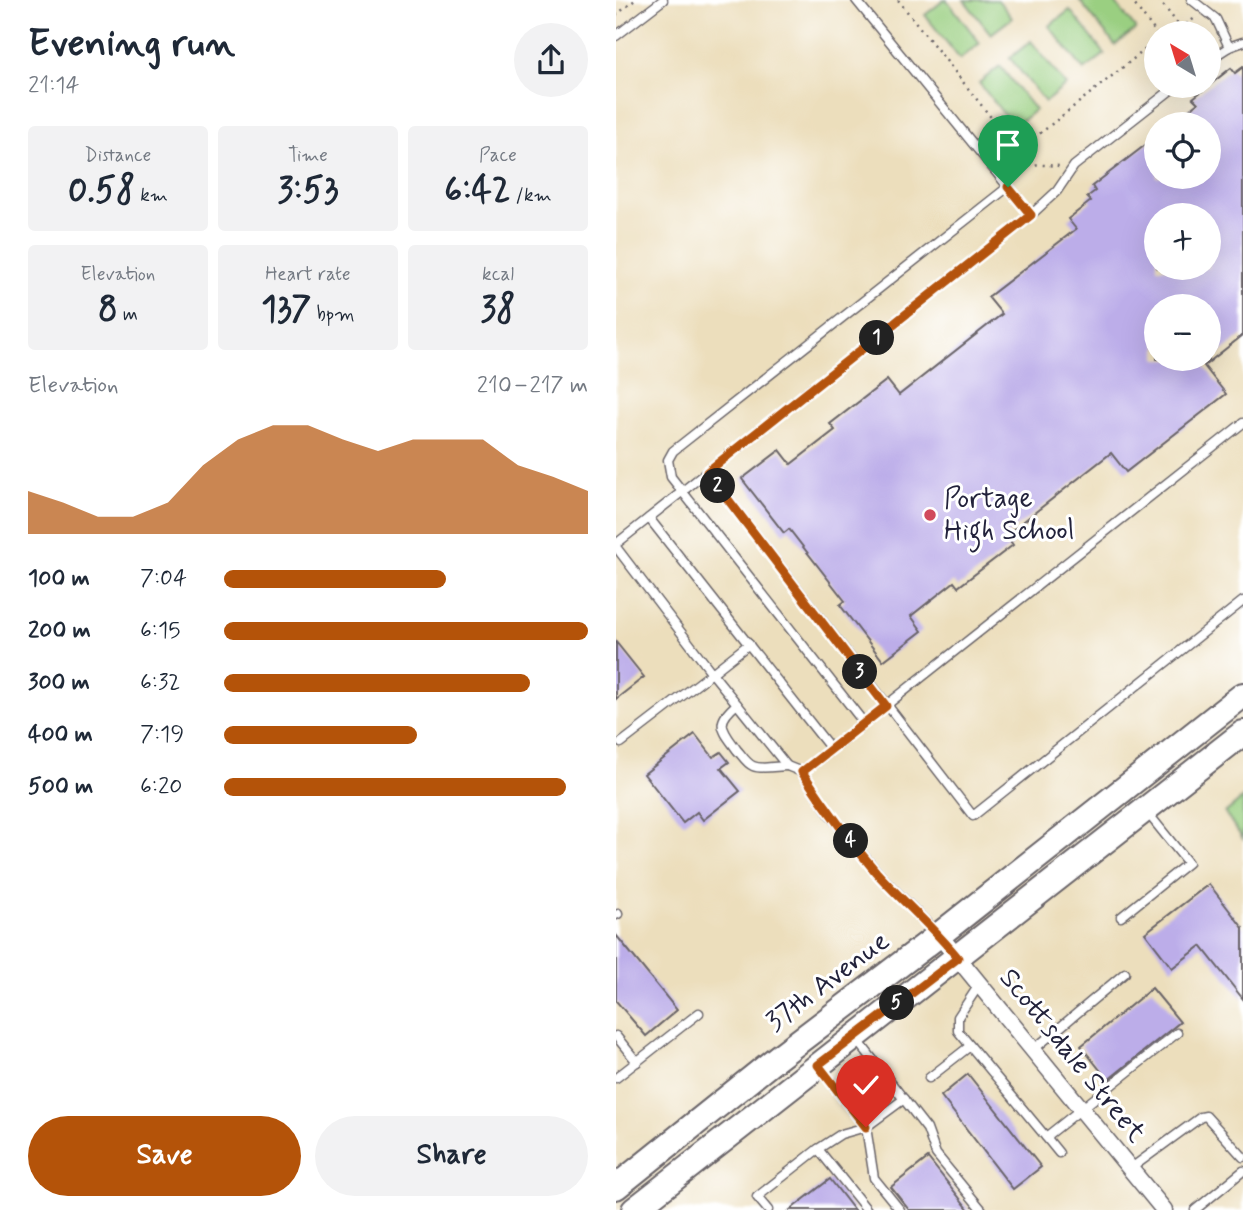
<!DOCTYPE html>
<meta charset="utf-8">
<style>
:root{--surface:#fff;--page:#f2f2f3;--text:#1f2937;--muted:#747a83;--accent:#b45309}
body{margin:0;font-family:Mynerve,sans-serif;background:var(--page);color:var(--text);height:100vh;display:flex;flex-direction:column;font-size:26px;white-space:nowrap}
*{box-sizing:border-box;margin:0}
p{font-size:23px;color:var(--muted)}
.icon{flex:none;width:38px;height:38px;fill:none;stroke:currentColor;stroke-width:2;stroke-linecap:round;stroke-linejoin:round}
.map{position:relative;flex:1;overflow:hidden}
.drawer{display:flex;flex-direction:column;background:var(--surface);width:616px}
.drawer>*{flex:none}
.needle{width:46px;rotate:322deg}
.fabs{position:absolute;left:528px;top:21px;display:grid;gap:14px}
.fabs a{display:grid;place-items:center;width:77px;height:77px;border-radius:50%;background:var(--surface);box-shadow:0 7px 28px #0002;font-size:35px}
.pin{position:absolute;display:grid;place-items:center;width:60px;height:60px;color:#fff;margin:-72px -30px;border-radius:50% 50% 50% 0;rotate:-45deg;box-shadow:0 0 7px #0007}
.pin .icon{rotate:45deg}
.km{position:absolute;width:35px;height:35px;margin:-18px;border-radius:50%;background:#222;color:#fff;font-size:19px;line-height:35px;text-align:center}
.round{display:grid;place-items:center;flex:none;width:74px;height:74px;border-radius:37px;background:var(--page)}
.head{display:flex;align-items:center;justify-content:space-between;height:119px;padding:0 28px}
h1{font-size:38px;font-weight:800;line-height:52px}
.figures{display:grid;grid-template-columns:repeat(3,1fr);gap:10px;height:119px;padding:7px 28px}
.figures div{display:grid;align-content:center;border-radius:7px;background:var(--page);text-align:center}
.figures b{font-size:35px;font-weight:800}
.figures small{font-size:19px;font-weight:400}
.figures p{font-size:19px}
.chart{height:196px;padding:14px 28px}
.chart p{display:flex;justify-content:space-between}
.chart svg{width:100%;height:126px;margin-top:7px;fill:var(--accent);opacity:.7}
.primary-button{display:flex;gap:14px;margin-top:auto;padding:14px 28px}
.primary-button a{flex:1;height:80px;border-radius:42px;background:var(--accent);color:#fff;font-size:28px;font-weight:800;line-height:80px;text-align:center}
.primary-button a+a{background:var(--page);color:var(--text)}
ul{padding:0 28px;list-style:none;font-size:23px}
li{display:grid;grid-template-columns:112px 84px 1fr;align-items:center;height:52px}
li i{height:18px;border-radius:9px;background:var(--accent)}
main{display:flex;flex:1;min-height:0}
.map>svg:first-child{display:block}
</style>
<main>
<section class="drawer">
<div class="head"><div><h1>Evening run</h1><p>21:14</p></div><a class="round"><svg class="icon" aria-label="share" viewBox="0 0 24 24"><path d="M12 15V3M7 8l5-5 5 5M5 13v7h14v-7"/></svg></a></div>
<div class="figures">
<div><p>Distance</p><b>0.58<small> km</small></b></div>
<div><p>Time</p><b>3:53</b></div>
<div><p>Pace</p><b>6:42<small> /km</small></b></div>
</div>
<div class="figures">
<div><p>Elevation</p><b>8<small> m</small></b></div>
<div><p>Heart rate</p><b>137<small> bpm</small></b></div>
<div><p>kcal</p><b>38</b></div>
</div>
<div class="chart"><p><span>Elevation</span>210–217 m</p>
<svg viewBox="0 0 160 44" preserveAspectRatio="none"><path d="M0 44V29L10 33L20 38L30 38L40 33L50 20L60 11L70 6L80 6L90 11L100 15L110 11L120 11L130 11L140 20L150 24L160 29V44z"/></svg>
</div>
<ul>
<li><b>100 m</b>7:04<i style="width:61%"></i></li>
<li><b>200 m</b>6:15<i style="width:100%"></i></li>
<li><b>300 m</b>6:32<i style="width:84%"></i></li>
<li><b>400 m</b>7:19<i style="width:53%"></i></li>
<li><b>500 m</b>6:20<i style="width:94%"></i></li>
</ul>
<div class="primary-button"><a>Save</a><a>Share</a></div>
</section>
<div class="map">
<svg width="627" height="1210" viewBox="0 0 627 1210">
<rect width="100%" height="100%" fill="#fff"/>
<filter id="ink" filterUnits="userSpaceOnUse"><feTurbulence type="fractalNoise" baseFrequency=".0143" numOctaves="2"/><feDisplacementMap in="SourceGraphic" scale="14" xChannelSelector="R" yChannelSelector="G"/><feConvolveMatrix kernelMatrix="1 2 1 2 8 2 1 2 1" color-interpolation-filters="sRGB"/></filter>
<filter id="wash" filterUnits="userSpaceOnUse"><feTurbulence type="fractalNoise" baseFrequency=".00686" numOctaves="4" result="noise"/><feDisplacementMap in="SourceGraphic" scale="28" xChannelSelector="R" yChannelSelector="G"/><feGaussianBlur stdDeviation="1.57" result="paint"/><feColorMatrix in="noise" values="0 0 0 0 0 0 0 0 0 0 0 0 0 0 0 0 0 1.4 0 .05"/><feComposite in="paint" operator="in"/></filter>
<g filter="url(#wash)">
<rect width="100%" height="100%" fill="#ecdebc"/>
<!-- green -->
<g fill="#9acf81" stroke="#5e785e" stroke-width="2">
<path d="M 328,0 L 331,0 L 364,43 L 344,59 L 309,15 Z"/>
<path d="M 348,0 L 382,0 L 396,18 L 375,34 Z"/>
<path d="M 466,0 L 497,0 L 520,29 L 499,45 L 464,1 Z"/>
<path d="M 454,10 L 489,54 L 468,70 L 433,26 Z"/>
<path d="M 415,41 L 450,85 L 429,102 L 394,58 Z"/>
<path d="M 384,66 L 419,110 L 398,127 L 363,83 Z"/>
<path d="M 627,798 L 627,839 L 609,813 Z"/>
</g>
<g id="blocks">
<!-- building -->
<g fill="#bcade9" fill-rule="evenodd">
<path d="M 627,67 L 627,335 L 588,366 L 610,394 L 510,472 L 495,453 L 390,535 L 397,545 L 342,587 L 338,582 L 295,616 L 306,631 L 267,661 L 224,605 L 229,601 L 173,529 L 168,533 L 126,479 L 164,450 L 175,464 L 219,430 L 214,424 L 271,380 L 283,395 L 386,314 L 372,297 L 460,229 L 452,219 L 475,201 L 471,197 L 479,191 L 476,186 L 541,136 L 541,177 L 593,177 L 593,124 L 555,124 L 582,103 L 577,98 L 615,68 L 619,73 ZM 541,215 L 593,215 L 593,268 L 541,268 ZM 541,306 L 593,306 L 593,359 L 541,359 Z"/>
<path d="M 0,642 L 28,677 L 0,699 Z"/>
<path d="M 79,734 L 97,757 L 105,752 L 113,762 L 105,768 L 124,791 L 87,820 L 81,812 L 67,823 L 28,774 Z"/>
<path d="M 593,884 L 627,928 L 627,999 L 585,946 L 556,968 L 529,933 Z"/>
<path d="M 0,935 L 61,1010 L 30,1036 L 0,1001 Z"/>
<path d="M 536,988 L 564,1022 L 492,1080 L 465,1046 Z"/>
<path d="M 352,1074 L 425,1167 L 397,1189 L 325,1096 Z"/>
<path d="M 312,1158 L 353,1210 L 293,1210 L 275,1187 Z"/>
<path d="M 214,1179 L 238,1210 L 174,1210 Z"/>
</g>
</g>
</g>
<g filter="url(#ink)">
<use href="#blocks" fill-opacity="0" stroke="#696468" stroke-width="2"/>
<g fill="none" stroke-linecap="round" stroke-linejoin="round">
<defs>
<g id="service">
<path d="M 240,0 L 415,215"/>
<path d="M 576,0 L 600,19 L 613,47"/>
<path d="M 0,36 L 47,0"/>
<path d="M 593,60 L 613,47 L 627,42"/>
<path d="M 91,472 L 357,816 L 627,601"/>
<path d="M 33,518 L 215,749"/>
<path d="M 0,544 L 415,215 L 441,191 L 458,166 L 560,86"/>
<path d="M 0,547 L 96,673 L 133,644"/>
<path d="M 121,704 C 98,723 106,729 121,750 C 126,755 130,763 137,766 C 146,770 161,766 171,766"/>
<path d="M 248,723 L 55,477 L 52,460 L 57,451 L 392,187"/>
<path d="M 5,743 L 96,673 L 171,766 L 186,772"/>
<path d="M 0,915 L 2,914"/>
<path d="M 505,917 L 572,863 L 531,812"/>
<path d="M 321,933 L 262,873 L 215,816 L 186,772 L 627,423"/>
<path d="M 363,985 L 342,1017 L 342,1031 L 430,1137 L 561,1033"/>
<path d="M 0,1036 L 21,1062"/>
<path d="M 240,1038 L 311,1129 L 320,1154 L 366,1210"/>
<path d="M 417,1050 L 509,973"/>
<path d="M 204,1067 L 250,1127 L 258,1178 L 284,1210"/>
<path d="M 0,1078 L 83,1013"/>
<path d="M 313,1078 L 354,1046"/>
<path d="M 430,1137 L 443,1153"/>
<path d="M 202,1149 L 225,1134 L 250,1127 L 288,1099"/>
<path d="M 514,1169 L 585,1117 L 590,1116 L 627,1157"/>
<path d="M 152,1210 L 141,1197 L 202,1149 L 251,1210"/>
<path d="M 579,1210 L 627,1171"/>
</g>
<path id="minor" d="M 323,935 L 548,1210"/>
<g id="primary">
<path d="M 0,1187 L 161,1058 L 323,935 L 627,695"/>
<path d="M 18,1210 L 627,733"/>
</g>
</defs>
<!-- service casing -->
<use href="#service" stroke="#696468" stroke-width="11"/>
<!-- minor casing -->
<use href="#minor" stroke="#696468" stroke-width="19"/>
<!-- primary casing -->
<use href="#primary" stroke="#696468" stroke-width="28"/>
<!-- path -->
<g stroke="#696468" stroke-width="2.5" stroke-dasharray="2 5" stroke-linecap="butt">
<path d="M 282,0 L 412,164 L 444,166"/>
<path d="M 515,0 L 541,34"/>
<path d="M 543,0 L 565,28 L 579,18"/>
<path d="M 0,15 L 19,0"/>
<path d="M 402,151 L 541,40"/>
</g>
<!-- service -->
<use href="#service" stroke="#fff" stroke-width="8"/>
<!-- minor -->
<use href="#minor" stroke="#fff" stroke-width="16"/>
<!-- primary -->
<use href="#primary" stroke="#fff" stroke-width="24"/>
</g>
</g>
<g fill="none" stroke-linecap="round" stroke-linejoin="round" filter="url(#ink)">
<defs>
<path id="route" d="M 250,1127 L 202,1065 L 342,958 C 317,927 286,901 260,872 C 233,840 209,807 186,772 L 270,706 L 91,472 L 415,215 L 392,187"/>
</defs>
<!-- route casing -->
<use href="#route" stroke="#fff" stroke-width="14"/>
<!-- route -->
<use href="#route" stroke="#b45309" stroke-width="9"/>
</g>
<!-- markers -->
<circle fill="#d1495b" stroke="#fff" stroke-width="2.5" cx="314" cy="515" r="7"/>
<g text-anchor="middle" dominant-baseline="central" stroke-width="6" stroke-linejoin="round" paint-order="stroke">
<!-- poi labels -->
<g font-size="28" fill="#22223b" stroke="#fff" text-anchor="start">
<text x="328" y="499">Portage<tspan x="328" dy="32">High School</tspan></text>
</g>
<!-- street labels -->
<g font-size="28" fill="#22223b" stroke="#fff">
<text transform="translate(212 982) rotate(-37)">37th Avenue</text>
<text transform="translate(456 1056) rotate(51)">Scottsdale Street</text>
</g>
</g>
</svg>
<div class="fabs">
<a><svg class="needle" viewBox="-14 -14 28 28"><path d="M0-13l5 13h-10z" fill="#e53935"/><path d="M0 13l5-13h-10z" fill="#747a83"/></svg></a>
<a><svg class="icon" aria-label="locate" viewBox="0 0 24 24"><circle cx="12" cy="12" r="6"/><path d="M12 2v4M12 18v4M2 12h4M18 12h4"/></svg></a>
<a>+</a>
<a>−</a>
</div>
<div class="pin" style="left:392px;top:187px;background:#1e9e55"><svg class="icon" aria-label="arrive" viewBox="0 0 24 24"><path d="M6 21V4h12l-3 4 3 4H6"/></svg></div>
<div class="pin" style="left:250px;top:1127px;background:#d93025"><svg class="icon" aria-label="check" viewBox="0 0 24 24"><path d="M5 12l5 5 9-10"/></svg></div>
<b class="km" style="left:261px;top:338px">1</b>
<b class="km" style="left:102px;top:486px">2</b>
<b class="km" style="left:244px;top:672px">3</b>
<b class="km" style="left:235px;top:841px">4</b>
<b class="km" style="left:281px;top:1003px">5</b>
</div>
</main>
